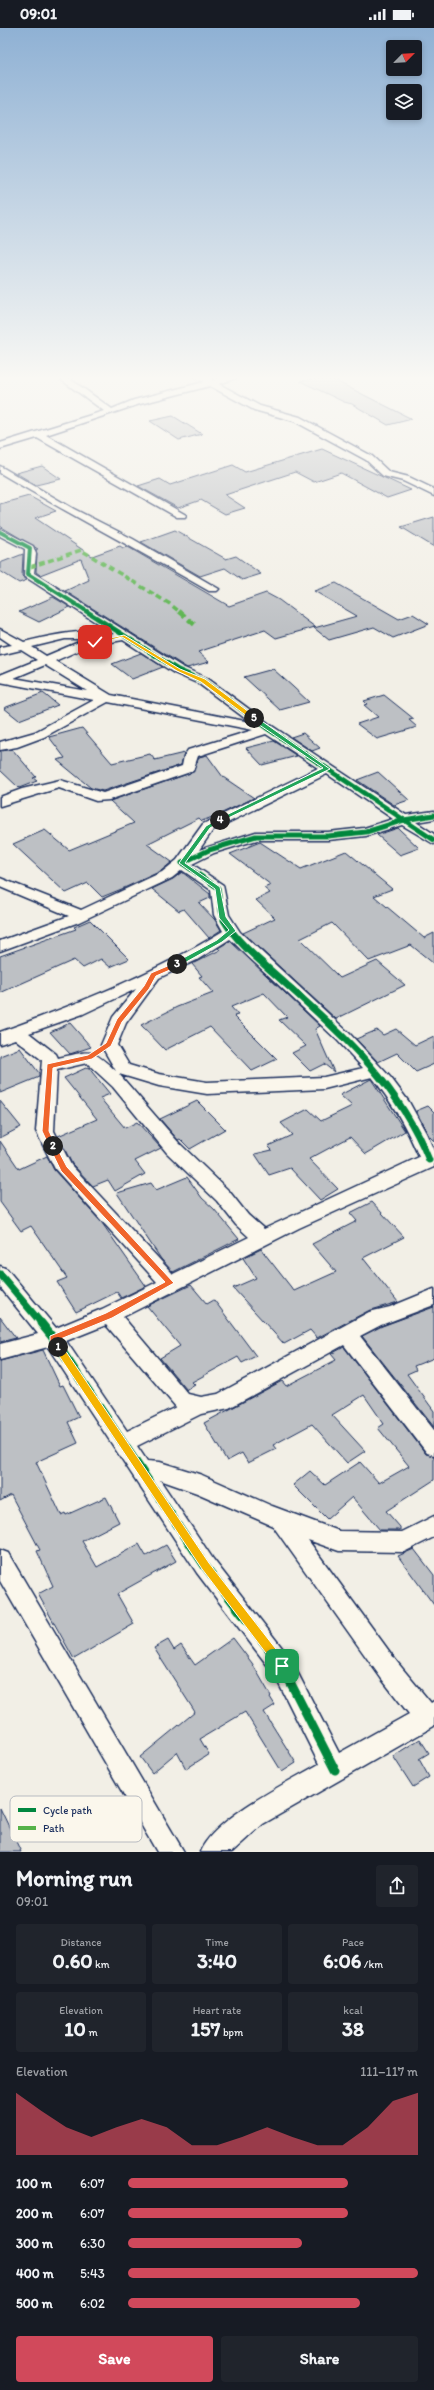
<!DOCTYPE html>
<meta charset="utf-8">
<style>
:root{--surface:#171b24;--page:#20242c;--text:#f1f3f6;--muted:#9ea1a6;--accent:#d1495b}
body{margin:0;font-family:Itim,sans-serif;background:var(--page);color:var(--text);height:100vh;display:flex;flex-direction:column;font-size:15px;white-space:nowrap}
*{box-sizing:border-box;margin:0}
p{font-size:13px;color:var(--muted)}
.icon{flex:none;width:22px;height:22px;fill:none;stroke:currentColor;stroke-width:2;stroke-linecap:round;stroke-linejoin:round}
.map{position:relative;height:1824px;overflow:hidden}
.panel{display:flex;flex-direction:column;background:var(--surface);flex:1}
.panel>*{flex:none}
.needle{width:26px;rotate:66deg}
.buttons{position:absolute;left:386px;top:12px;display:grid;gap:8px}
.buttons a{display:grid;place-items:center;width:36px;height:36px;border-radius:4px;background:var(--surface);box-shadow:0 2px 6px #0003;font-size:20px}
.pin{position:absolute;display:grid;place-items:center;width:34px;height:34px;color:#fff;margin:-17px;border-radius:8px;box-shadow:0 2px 6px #0006}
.km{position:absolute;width:20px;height:20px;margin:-10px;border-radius:50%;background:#222;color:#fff;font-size:11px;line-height:20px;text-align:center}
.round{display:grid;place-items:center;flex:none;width:42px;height:42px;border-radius:4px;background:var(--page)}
.summary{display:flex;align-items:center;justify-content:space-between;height:68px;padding:0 16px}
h1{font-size:22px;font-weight:700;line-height:30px}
.stats{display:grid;grid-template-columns:repeat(3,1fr);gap:6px;height:68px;padding:4px 16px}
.stats div{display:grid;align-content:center;border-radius:4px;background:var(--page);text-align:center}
.stats b{font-size:20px;font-weight:700}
.stats small{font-size:11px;font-weight:400}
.stats p{font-size:11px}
.chart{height:112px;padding:8px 16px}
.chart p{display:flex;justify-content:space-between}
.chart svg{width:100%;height:72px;margin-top:4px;fill:var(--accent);opacity:.7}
.primary-button{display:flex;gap:8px;margin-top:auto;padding:8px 16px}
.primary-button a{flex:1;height:46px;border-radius:4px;background:var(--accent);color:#fff;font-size:16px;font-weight:700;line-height:46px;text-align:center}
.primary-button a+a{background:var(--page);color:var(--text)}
ul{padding:0 16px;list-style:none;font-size:13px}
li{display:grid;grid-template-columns:64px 48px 1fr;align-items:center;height:30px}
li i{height:10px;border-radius:5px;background:var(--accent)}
.status{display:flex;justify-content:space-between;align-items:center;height:28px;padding:0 20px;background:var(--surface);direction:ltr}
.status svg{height:11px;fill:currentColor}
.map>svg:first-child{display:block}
</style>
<div class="status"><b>09:01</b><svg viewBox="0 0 49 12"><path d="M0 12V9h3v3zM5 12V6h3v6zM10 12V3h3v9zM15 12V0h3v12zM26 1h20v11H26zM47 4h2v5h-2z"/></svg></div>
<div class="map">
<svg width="434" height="1824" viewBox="0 0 434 1824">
<rect width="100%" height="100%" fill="#f2efe6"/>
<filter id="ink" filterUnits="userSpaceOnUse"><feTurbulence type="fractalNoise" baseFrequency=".025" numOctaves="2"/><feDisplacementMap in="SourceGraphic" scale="8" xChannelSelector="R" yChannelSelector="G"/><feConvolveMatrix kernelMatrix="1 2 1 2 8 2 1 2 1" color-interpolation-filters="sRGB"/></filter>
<g filter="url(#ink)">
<!-- building -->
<g fill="#bdc0c4" stroke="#1b2f5e">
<path d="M 328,349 L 412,391 L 388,397 L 352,376 L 344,374 L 300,353 Z"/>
<path d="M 173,388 L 202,406 L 179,412 L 150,393 Z"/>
<path d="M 322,421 L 411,462 L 387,470 L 341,445 L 314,454 L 295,444 L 225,467 L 245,480 L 225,486 L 201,472 L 178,480 L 138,458 L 160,451 L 170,457 L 233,437 L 245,444 Z"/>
<path d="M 42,438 L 61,451 L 36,457 L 16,445 Z"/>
<path d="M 29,468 L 56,483 L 35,490 L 92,528 L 120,518 L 123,520 L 128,519 L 229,578 L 266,565 L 279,572 L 315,599 L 276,610 L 265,602 L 198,624 L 209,634 L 187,640 L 65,563 L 89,552 L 81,531 L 40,547 L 36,544 L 37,526 L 36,521 L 38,521 L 0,498 L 0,476 Z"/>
<path d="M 434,489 L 434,519 L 401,499 Z"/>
<path d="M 175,502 L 226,531 L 236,528 L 261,546 L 242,552 L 225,540 L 200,548 L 141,514 Z"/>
<path d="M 23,526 L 22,548 L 27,552 L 19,555 L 0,543 L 0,535 Z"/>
<path d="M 336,555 L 399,591 L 413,586 L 429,596 L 393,610 L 374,599 L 329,612 L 314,600 L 357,588 L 314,563 Z"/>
<path d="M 53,569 L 70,579 L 39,594 L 19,584 Z"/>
<path d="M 141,625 L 163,639 L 132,651 L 112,636 Z"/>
<path d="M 273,641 L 293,659 L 309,674 L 280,682 L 244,649 Z"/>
<path d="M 43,665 L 58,677 L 19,692 L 4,680 Z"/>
<path d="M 384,667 L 414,691 L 409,692 L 417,699 L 377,711 L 357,696 L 378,689 L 364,677 L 367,676 L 364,673 Z"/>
<path d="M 82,700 L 112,735 L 150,726 L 155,732 L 184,725 L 181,737 L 103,763 L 91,760 L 57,732 L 65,730 L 49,709 Z"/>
<path d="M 303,705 L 320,720 L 312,723 L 291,709 Z"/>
<path d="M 274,713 L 297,728 L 262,737 L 246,720 Z"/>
<path d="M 12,721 L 36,749 L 33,750 L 37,753 L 19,760 L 0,742 L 0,723 Z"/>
<path d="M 207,727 L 223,749 L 254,770 L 220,786 L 202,793 L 199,790 L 147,816 L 172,834 L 161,843 L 124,860 L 102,869 L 88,855 L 66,865 L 13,816 L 45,802 L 69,822 L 134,795 L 110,773 L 193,744 L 199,729 Z"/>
<path d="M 378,744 L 409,772 L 394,777 L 357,752 Z"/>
<path d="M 398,800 L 419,820 L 400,827 L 377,807 Z"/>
<path d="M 260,814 L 301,841 L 346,823 L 392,861 L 374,868 L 424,910 L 434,905 L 434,936 L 411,917 L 369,933 L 332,895 L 300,911 L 340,950 L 377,933 L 405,957 L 336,991 L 243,905 L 275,890 L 256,872 L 270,865 L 264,860 L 271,857 L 230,826 Z"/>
<path d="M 182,844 L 210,866 L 210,870 L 199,875 L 215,892 L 221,902 L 209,910 L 184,881 L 179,883 L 152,861 L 173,851 Z"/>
<path d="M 90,892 L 129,931 L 110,939 L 101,931 L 83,940 L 74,932 L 0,965 L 0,928 L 76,901 L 74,899 Z"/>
<path d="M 230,913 L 320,998 L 315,1001 L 334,1044 L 324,1036 L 310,1043 L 292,1025 L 306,1018 L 279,992 L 287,989 L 264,965 L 231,979 L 238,987 L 234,988 L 277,1031 L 252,1043 L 210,999 L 165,1022 L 141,997 L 177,979 L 213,965 L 199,949 L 202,948 L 192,936 L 220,922 L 218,920 Z"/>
<path d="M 70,995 L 91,1019 L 70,1026 L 50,1004 Z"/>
<path d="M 396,1001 L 415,1017 L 434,1008 L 434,1036 L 416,1044 L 397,1025 L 378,1034 L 356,1011 L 377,1002 L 383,1007 Z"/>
<path d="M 20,1020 L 39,1045 L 39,1049 L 0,1065 L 0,1028 Z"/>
<path d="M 88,1039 L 110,1066 L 100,1070 L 125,1100 L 137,1094 L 161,1120 L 135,1133 L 145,1146 L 115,1163 L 108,1152 L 93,1158 L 72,1136 L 58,1108 L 97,1091 L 64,1050 Z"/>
<path d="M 371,1051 L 405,1103 L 366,1126 L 350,1109 L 309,1131 L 338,1161 L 320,1172 L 290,1140 L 269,1147 L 255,1126 L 272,1122 L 268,1118 L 292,1107 L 281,1095 L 308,1081 L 321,1093 L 352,1078 L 340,1067 Z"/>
<path d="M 0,1073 L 21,1099 L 0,1110 Z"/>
<path d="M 197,1073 L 225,1101 L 190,1121 L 180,1111 L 178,1112 L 160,1091 Z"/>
<path d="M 428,1078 L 434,1084 L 434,1113 L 429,1108 L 416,1083 Z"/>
<path d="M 0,1113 L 19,1141 L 47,1128 L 54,1142 L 102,1195 L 146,1258 L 121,1270 L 117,1264 L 76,1284 L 57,1254 L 67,1250 L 31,1198 L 21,1203 L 0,1174 Z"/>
<path d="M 187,1149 L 202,1170 L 214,1181 L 239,1211 L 173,1244 L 161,1231 L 117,1165 L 151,1155 L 156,1162 Z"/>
<path d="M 372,1174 L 404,1209 L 363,1230 L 398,1274 L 368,1283 L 317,1310 L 310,1302 L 284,1316 L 233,1260 L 256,1250 L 243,1230 L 261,1221 L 294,1263 L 336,1244 L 312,1216 L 357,1193 L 350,1185 Z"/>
<path d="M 191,1257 L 207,1276 L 214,1272 L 256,1328 L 242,1335 L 238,1329 L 192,1354 L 195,1357 L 187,1362 L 160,1330 L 180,1318 L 147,1278 Z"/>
<path d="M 434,1279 L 434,1330 L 414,1338 L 416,1342 L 407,1346 L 434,1383 L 434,1399 L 362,1308 L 382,1298 Z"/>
<path d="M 0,1289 L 16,1310 L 0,1314 Z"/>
<path d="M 344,1319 L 426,1426 L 434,1428 L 434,1452 L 386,1483 L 400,1499 L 400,1502 L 380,1502 L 352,1469 L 327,1491 L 293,1457 L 310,1443 L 325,1457 L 360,1434 L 379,1455 L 409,1438 L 378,1400 L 384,1396 L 364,1367 L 332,1387 L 365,1423 L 347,1435 L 312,1396 L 273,1417 L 276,1421 L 248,1435 L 242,1425 L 227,1433 L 204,1395 L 282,1353 L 286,1358 L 336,1332 L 331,1326 Z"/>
<path d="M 43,1322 L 60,1358 L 63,1357 L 79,1389 L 68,1394 L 78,1415 L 36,1434 L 61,1487 L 65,1485 L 66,1487 L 106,1469 L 119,1494 L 82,1513 L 97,1539 L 139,1516 L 146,1528 L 166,1517 L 176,1533 L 117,1566 L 134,1596 L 74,1631 L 38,1566 L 53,1558 L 37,1523 L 40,1522 L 11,1467 L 0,1473 L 0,1333 Z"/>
<path d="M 414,1521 L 434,1547 L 434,1577 L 398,1528 Z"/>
<path d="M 233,1610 L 252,1635 L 271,1668 L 270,1669 L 275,1677 L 264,1684 L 296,1735 L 282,1744 L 245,1684 L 200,1711 L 209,1726 L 186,1741 L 177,1724 L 152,1745 L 140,1729 L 195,1684 L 154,1620 L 168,1612 L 174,1622 L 181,1617 L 195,1637 Z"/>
<path d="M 420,1711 L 429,1725 L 419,1731 L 429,1749 L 413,1759 L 393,1728 Z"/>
<path d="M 0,1780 L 21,1824 L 0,1824 Z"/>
</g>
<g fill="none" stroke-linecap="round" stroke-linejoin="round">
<defs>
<g id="minor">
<path d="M 56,348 L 66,348 L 112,381 L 134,372 L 204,354 L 195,348 L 206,348 L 213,352 L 226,348 L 242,348 L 219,356 L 260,378 L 300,389 L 372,428 L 389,444 L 409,449 L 434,461 L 434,468 L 403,453 L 383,448 L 366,432 L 294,393 L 254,382 L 210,358 L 140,376 L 46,407 L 186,487 L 185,489 L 177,489 L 37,410 L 0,421 L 0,415 L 104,383 Z"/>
<path d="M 0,438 L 74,481 L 133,511 L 219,561 L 217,563 L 209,563 C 140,523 69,486 0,445 Z"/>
<path d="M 0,501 L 33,518 L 36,526 L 34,545 L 182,639 L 207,650 L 272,698 L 406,787 L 434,783 L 434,791 L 416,794 L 434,806 L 434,816 L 402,797 L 366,808 L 328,812 L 257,812 L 214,825 L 192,836 L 223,857 L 229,887 L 240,904 L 349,1005 L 391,1050 L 409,1074 L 426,1105 L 434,1123 L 434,1139 L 299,1200 L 123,1289 L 188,1366 L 201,1369 L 218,1366 L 369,1284 L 390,1279 L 434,1261 L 434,1277 L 381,1297 L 360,1308 L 434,1402 L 434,1427 L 427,1425 L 344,1317 L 229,1380 L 201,1386 L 137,1418 L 147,1433 L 160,1434 L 202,1447 L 272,1478 L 339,1503 L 402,1504 L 434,1488 L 434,1509 L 404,1524 L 339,1523 L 308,1512 L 397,1634 L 431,1675 L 434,1673 L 434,1698 L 263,1796 L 232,1824 L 200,1824 C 214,1790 287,1755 319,1736 L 274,1646 L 197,1545 L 48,1319 L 0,1332 L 0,1316 L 38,1306 L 0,1259 L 0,1238 L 7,1241 L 56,1300 L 102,1281 L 157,1254 L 55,1141 L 36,1103 L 42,1032 L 15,1011 L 0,1016 L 0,1004 C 77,976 154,946 223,903 L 214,887 L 211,862 L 182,842 L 172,850 L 79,894 L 0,923 L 0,913 L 69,888 L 0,859 L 0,850 L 81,882 L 162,844 L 177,832 L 203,796 L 318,740 L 266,706 L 198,728 L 193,743 L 109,772 L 96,773 L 59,760 L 0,778 L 0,769 L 22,761 L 60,752 L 103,765 L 182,738 L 184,728 L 188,722 L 253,702 L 108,674 L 44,709 L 17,719 L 0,722 L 0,714 L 35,704 L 94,672 L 0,654 L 0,647 L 37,632 L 21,622 L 0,627 L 0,619 L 12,617 L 0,609 L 0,601 L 24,614 C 36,611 97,596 101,609 L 114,606 L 24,548 L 25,521 L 0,508 ZM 65,611 L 86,611 L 46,628 L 32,619 ZM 123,612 L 174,645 L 199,656 L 250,694 L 111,667 L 55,633 L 89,618 ZM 45,637 L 87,663 L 14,650 ZM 327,746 L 393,791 L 364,800 L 328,804 L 256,804 L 199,822 L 213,802 ZM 230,911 L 338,1013 L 363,1040 L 324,1049 L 207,1054 L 159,1046 L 129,1037 L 117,1017 L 126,995 L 159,950 L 197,932 ZM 136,961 L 113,989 L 101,1017 L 116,1043 C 89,1019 93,1023 58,1030 L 56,1026 L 29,1005 L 83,986 ZM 87,1035 L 113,1059 L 167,1125 L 217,1173 L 236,1197 L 249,1209 L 173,1246 L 71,1137 L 54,1103 L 57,1042 ZM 119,1046 L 159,1058 L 207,1066 L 324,1061 L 372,1049 C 392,1074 407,1100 419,1129 L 264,1201 L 248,1187 L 229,1163 L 179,1115 ZM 106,1297 L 176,1379 L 127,1403 L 66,1313 ZM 160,1452 L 197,1465 L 273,1498 L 381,1650 L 409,1686 L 339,1725 L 290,1630 L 213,1531 Z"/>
<path d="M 0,1522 L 8,1525 L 184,1824 L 157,1824 L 0,1553 Z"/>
</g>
</defs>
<!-- minor casing -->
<use href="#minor" stroke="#1b2f5e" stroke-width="3"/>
<!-- minor -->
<use href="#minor" fill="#fbf7ec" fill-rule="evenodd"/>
<!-- quiet-far1 -->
<path stroke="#55b248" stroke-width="3.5" stroke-dasharray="6 3.5" stroke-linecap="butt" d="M 30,539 L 81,522 L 170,576 L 180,584"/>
<!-- quiet -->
<path stroke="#55b248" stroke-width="4.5" stroke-dasharray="8 4.5" stroke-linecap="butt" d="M 179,583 L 195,597"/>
<defs>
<path id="cycleway-far3" d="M 0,504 L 30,520 L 28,546 L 88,584"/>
<g id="cycleway-far2">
<path d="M 86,583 L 178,642 L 203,653 L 268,701 L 434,812"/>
<path d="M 225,893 L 221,883 L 218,860 L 182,835 L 209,822 L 256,808 L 328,808 L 366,804 L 404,792 L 434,787"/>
</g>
<g id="cycleway-far1">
<path d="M 224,892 C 239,918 266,937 287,957 C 346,1010 399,1057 429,1132"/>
<path d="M 0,1246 L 42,1296"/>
</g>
<path id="cycleway" d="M 41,1295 L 53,1310 L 205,1538 L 282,1638 L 335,1742"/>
</defs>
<!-- cycleway-far3 casing -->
<use href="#cycleway-far3" stroke="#fbf7ec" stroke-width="5.5"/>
<!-- cycleway-far2 casing -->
<use href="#cycleway-far2" stroke="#fbf7ec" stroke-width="7"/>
<!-- cycleway-far1 casing -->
<use href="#cycleway-far1" stroke="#fbf7ec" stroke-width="10"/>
<!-- cycleway casing -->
<use href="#cycleway" stroke="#fbf7ec" stroke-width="12"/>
<!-- cycleway-far3 -->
<use href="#cycleway-far3" stroke="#00873e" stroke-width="4"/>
<!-- cycleway-far2 -->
<use href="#cycleway-far2" stroke="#00873e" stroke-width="5"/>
<!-- cycleway-far1 -->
<use href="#cycleway-far1" stroke="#00873e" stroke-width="7"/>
<!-- cycleway -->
<use href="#cycleway" stroke="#00873e" stroke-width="9"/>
</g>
</g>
<!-- sky -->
<linearGradient id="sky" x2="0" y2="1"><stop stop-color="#8fb1d4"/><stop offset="0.58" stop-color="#f9f8f4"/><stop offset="1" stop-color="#f9f8f4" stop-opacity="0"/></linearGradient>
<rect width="434" height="604" fill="url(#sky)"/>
<!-- split-1 -->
<path fill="#f5b400" stroke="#fff" d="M 58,1315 L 61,1316 L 209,1535 L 286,1634 L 286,1641 L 278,1641 L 202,1541 L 55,1322 L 54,1319 Z"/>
<!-- split-2 -->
<path fill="#f0652b" stroke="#fff" d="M 50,1116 L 55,1116 L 67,1139 L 174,1255 L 112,1290 L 58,1312 L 63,1319 L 58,1323 L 50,1313 L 50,1308 L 106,1285 L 165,1254 L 61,1143 L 49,1118 Z"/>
<!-- split-3 -->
<path fill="#f0652b" stroke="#fff" d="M 177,934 L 179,938 L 156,948 L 149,961 L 122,994 L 111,1018 L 92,1031 L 53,1040 L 49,1103 L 56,1118 L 50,1120 L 42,1103 L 47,1036 L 88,1027 L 106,1015 L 117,991 L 144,958 L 151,945 Z"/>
<!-- split-4 -->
<path fill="#22a559" stroke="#fff" d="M 220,790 L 222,793 L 210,800 L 185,835 L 220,859 L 226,889 L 236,903 L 222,914 L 179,938 L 174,938 L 174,935 L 217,912 L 229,902 L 219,890 L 215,861 L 179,835 L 206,798 Z"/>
<!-- split-5 -->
<path fill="#22a559" stroke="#fff" d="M 252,689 L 256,689 L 330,741 L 222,793 L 218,793 L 218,791 L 323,740 L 252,692 Z"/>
<!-- split-6 -->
<path fill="#f5b400" stroke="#fff" d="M 124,607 L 180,641 L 205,651 L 257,690 L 252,692 L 201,654 L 177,643 L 122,609 L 95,616 L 93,614 Z"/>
<!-- legend -->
<rect x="10" y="1768" width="132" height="46" rx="6" fill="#fbf7ec" stroke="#b8bbc1" stroke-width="1"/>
<rect x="18" y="1780" width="18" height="4" fill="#00873e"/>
<rect x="18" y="1798" width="18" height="4" fill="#55b248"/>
<g font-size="11" fill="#1b2f5e">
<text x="43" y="1786">Cycle path</text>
<text x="43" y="1804">Path</text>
</g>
</svg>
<div class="buttons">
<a><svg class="needle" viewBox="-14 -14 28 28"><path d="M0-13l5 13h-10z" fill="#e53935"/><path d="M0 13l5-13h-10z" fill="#9ea1a6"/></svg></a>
<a><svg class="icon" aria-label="layers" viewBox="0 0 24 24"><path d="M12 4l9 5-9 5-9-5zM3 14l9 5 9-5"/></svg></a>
</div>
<div class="pin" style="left:282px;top:1638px;background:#1e9e55"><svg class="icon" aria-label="arrive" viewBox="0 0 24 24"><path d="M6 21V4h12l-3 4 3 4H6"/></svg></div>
<div class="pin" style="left:95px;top:614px;background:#d93025"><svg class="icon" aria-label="check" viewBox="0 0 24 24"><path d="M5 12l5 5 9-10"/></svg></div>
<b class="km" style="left:58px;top:1319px">1</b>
<b class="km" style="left:53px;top:1118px">2</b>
<b class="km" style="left:177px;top:936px">3</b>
<b class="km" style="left:220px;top:792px">4</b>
<b class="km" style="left:254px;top:690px">5</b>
</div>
<section class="panel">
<div class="summary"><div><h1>Morning run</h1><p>09:01</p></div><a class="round"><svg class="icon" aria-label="share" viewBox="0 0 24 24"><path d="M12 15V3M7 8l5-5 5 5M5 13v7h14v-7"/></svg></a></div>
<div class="stats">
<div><p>Distance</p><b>0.60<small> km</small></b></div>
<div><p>Time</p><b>3:40</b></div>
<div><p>Pace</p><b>6:06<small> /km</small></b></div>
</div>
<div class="stats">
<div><p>Elevation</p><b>10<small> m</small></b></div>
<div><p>Heart rate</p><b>157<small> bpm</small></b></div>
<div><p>kcal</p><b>38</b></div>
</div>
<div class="chart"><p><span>Elevation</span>111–117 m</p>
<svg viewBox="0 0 160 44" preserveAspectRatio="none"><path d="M0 44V6L10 17L20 27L30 33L40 27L50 22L60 27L70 38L80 38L90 33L100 27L110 33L120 38L130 38L140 27L150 11L160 6V44z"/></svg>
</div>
<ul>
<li><b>100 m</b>6:07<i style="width:76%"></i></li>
<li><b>200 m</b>6:07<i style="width:76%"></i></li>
<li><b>300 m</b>6:30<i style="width:60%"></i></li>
<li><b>400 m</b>5:43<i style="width:100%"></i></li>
<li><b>500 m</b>6:02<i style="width:80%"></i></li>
</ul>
<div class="primary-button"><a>Save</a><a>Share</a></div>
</section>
